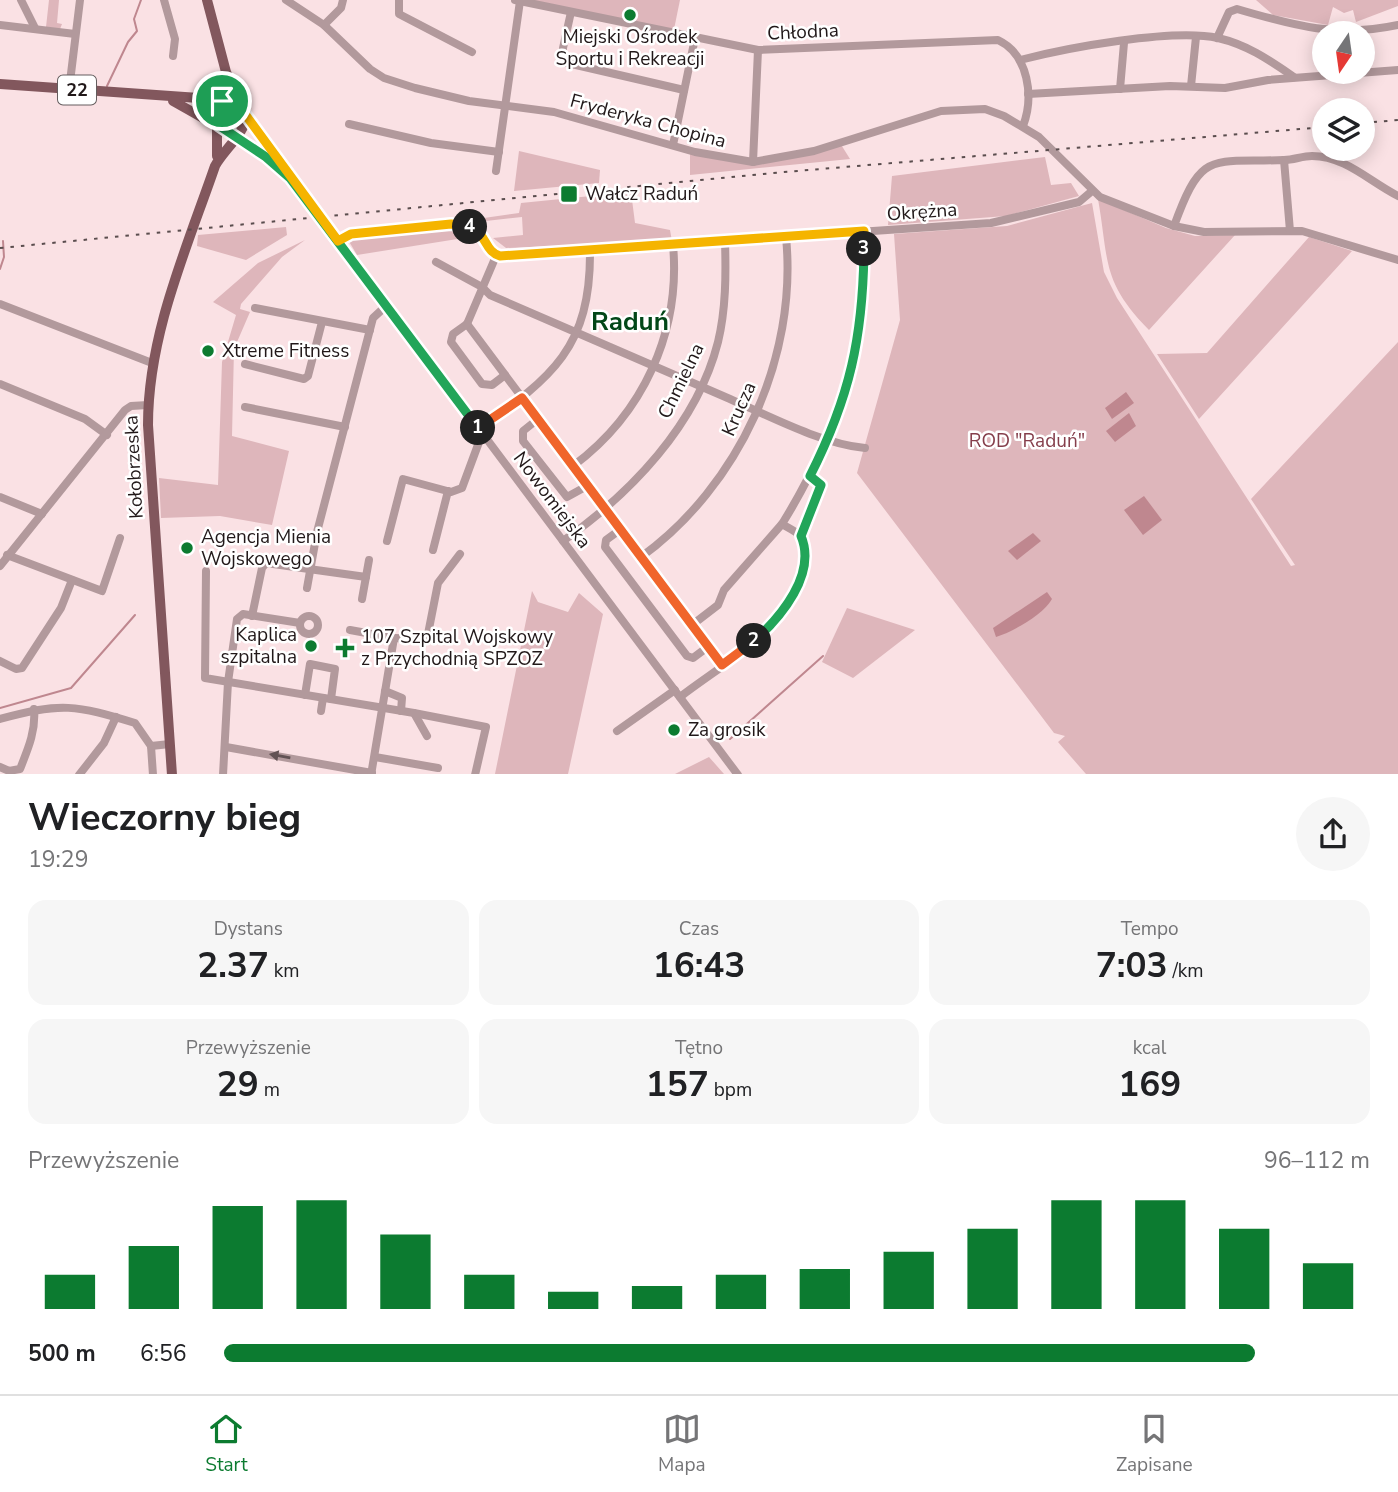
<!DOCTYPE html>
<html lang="pl">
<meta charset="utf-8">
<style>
:root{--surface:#fff;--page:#f6f6f6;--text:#202124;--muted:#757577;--line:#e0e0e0;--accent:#0c7b30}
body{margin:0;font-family:"Nunito Sans",sans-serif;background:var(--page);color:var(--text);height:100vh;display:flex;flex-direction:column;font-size:26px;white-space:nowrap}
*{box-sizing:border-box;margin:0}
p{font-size:23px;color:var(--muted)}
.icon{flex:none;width:38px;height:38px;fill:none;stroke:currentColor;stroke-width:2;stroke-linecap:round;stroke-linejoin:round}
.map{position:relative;height:774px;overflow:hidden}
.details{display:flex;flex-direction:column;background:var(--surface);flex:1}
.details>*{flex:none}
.needle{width:46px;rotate:193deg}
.controls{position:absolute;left:1312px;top:21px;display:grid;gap:14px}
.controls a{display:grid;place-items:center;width:63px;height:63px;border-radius:50%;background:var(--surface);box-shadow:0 4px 18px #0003;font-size:35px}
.pin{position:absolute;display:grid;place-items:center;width:60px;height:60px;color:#fff;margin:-30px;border:4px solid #fff;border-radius:50%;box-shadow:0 2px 7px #0007}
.km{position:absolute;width:35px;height:35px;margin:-18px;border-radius:50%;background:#222;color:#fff;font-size:19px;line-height:35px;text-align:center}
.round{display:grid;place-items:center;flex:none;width:74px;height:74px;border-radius:37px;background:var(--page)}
.head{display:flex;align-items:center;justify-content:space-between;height:119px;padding:0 28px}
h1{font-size:38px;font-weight:700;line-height:52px}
.figures{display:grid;grid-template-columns:repeat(3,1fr);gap:10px;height:119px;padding:7px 28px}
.figures div{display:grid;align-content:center;border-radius:18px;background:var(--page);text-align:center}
.figures b{font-size:35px;font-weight:700}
.figures small{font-size:19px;font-weight:400}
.figures p{font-size:19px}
.chart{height:196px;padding:14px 28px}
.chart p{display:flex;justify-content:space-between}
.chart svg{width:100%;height:126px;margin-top:7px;stroke:var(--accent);stroke-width:6}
ul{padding:0 28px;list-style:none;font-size:23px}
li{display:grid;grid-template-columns:112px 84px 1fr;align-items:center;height:52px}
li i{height:18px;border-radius:9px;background:var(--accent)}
.dock{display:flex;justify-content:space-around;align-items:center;height:98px;border-top:2px solid var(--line);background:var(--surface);font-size:19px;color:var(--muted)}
.dock a{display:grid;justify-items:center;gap:4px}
.dock .on{color:var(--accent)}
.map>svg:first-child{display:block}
</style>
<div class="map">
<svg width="1398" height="775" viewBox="0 0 1398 775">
<rect width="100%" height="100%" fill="#fae1e4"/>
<!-- green -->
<g fill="#deb6bb">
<path d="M 49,0 L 59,0 L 57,23 L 62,24 L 60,29 L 46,27 Z"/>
<path d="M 520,0 L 680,0 L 673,34 Z"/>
<path d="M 1256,0 L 1398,0 L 1398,6 L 1356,22 L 1353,10 L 1344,13 L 1333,7 L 1328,25 L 1273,15 Z"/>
<path d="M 840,143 L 850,159 L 690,175 L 690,154 L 753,162 Z"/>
<path d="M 519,151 L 600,170 L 599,183 L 514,191 Z"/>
<path d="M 1045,157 L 1051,185 L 1071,183 L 1079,196 L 1006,216 L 888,225 L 892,176 Z"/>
<path d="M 631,192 L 635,223 L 670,230 L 672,241 L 506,248 L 493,238 L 523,235 L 522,217 L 477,222 L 477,219 L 519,213 L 521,203 Z"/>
<path d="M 1098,199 L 1166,228 L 1195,236 L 1235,235 L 1149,330 C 1101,281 1109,261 1098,199 Z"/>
<path d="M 1092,203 L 1104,272 L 1117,298 L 1291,566 L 1295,565 L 1251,499 L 1398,342 L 1398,774 L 1086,774 L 1058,742 L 1065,736 L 1054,733 L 857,473 L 900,320 L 894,234 L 1007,226 Z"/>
<path d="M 461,225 L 470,237 L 357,255 L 347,238 Z"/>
<path d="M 286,227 L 287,235 L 246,260 L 197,246 L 198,235 Z"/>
<path d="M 1309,237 L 1352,251 L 1199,419 L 1157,354 L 1207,353 Z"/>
<path d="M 305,240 L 282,257 L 241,304 L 240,309 L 250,312 L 234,349 L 232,436 L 289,451 L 272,525 L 220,516 L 161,518 L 159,478 L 218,485 L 222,362 L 236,315 L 213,302 L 258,263 Z"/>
<path d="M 532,591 L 538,602 L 568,612 L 579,593 L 603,614 L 568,774 L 495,774 Z"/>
<path d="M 847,608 L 915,630 L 853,678 L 822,662 Z"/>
<path d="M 709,757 L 724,774 L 675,774 Z"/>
</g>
<!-- water -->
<g fill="#bf878f">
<path d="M 1126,392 L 1134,403 L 1112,419 L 1105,408 Z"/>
<path d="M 1129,413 L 1136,426 L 1115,442 L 1106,431 Z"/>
<path d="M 1144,496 L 1162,520 L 1143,535 L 1124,510 Z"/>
<path d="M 1033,533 L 1041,541 L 1017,560 L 1008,551 Z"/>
<path d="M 1047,592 L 1052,599 C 1043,615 1012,632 996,637 L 993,628 Z"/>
</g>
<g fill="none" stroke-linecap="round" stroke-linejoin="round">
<!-- stream -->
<g stroke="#bf878f" stroke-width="2">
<path d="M 107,86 L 128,42 L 137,31 L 134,19 L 141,0"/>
<path d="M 0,269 L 4,257 L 3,241"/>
<path d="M 0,708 L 71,688 L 135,615"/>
<path d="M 730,739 L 823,656"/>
</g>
<!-- minor -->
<g stroke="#b2999c" stroke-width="8">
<path d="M 21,0 L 35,28"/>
<path d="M 164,0 L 175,39 L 173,56"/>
<path d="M 286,0 L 324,25 L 370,69 L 384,78 L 415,88 L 469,101 L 554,112 L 695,152 L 753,162 L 814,151 L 941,111 L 985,109 L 1004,116 L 1039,137 L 1100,197 L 1174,226 L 1204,232 L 1302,231 L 1398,260"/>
<path d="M 399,0 L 399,14 L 472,52"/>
<path d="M 515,0 L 758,50 L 998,40 C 1029,55 1034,97 1023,126"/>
<path d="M 571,12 L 563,48 L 563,62 L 684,90"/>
<path d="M 0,25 L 75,34"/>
<path d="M 324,25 L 341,8 L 343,0"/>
<path d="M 1217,38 L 1229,12 L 1237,9 C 1295,26 1338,38 1398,25"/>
<path d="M 1020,60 C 1066,48 1173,28 1218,38 C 1248,45 1269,60 1294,77"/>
<path d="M 1191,86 L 1196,37"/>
<path d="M 1120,89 L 1124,43"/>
<path d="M 69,90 L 80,0"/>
<path d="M 1028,94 L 1170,86 L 1225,88 L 1268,80 L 1398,70"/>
<path d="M 246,117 L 738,775"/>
<path d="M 349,124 L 431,143 L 499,152"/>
<path d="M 235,136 L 280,169"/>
<path d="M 673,145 L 695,38"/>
<path d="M 1284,160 C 1294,160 1302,156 1312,156 C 1345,156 1370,182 1398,196"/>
<path d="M 753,162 L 758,50"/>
<path d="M 496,171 L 520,1"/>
<path d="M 1174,226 C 1202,149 1210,163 1284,160 L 1290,231"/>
<path d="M 338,241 L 351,234 L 451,224 L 469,227 L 482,233 L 489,250 L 500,256 L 991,223 L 1079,202 L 1092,191"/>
<path d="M 436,262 L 482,287 L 490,295 C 570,330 650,364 730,399 C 769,416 822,444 865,448"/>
<path d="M 0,304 L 152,363"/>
<path d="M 255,308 L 370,330"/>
<path d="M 467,324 L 722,665"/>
<path d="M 467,324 L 453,334 L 451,342 L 482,384 L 492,385 L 505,375"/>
<path d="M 467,324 L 496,256"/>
<path d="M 245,364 L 304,379 L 308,376 L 322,322"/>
<path d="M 0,384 L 85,419 L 107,435"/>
<path d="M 245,407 L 345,427"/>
<path d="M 538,419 L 523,431 L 523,441 L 567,497 L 587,486"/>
<path d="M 479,429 C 552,377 591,348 590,250"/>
<path d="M 573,466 C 643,414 681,332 673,245"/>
<path d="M 0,497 L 42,514"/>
<path d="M 782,524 C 838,434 870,338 864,231"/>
<path d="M 621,529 L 606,540 L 605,547 L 687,656 L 693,658 L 709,646"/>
<path d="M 801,536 L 821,485 L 810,476"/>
<path d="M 387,541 L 403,479 L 451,492 L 462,488 L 482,434"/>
<path d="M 563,541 C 630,494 697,425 718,342 C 726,309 726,274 725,241"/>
<path d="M 433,550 L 448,491"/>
<path d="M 7,555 L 102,591 L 120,538"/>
<path d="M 641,557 C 739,486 798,358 786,237"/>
<path d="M 0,566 L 125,410 L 131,406 L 148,405"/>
<path d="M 206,571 L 205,678 L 414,713 L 427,736"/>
<path d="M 307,588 L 317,532 L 373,318 L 386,306"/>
<path d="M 362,599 L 369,560"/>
<circle cx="309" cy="625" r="9"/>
<path d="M 252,616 L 262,568 L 266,563 L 366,577"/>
<path d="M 350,630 L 394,638"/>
<path d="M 0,661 L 16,669 L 22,668 L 61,608 L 72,580"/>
<path d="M 385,691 L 402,698 L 401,711"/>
<path d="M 305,695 L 310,664 L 335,669 L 331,699"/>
<path d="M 680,697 C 726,661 795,627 804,562 C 805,554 806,542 800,536 C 796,531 788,528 782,524 L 724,590 L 718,605 L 692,625"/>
<path d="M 321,711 L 323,698"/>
<path d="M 414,713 L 486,727 L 475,775"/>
<path d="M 0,719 C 61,702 76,705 135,723 L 151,746 L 153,775"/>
<path d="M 617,731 L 675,690"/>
<path d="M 151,746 L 170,744"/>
<path d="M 226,747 L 372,773"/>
<path d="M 375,757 L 438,768"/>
<path d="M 0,767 L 9,771 L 20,769 C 28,749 36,731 34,709"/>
<path d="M 79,775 L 104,743 L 116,717"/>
<path d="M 223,775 L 228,682 L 237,619 L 243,614 L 300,623"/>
<path d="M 371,775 L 394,638 L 427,639 L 438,583 L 460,554"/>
</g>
<!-- major -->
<g stroke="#82575d" stroke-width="10">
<path d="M 207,0 L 226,72 L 242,110"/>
<path d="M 0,84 L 213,99 L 236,106 L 246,117 C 245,133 223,151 215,166 C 186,250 148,335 148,425 L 172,775"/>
<path d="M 173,101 L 235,136"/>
<path d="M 217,156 L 217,116 L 226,75"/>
</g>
<!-- rail -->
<g stroke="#5a4d4e" stroke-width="2" stroke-dasharray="3.5 7" stroke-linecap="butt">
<path d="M 1363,123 L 1398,120"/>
<path d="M 0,248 L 773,173 L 1325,127"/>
</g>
</g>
<!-- one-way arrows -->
<defs><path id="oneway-solid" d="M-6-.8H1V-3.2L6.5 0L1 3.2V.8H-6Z" transform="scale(1.75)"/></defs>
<use fill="#625254" href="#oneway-solid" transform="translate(280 756) rotate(-170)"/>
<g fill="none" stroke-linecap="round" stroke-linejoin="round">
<defs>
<path id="split-1" d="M 222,101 L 217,116 L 218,125 L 266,157 L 290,178 L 478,428"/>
<path id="split-2" d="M 478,428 L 522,398 L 722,665 L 754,641"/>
<path id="split-3" d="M 754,641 C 781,617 817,574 801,536 L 821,485 L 810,476 C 850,397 863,337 864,249"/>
<path id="split-4" d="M 470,227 C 488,235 484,251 500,256 L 864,231 L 864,249"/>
<path id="split-5" d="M 222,101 L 242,110 L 338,241 L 351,234 L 451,224 L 470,227"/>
</defs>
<!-- split-1 casing -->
<use href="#split-1" stroke="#fff" stroke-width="14"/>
<!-- split-2 casing -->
<use href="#split-2" stroke="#fff" stroke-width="14"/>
<!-- split-3 casing -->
<use href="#split-3" stroke="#fff" stroke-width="14"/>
<!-- split-4 casing -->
<use href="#split-4" stroke="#fff" stroke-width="14"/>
<!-- split-5 casing -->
<use href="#split-5" stroke="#fff" stroke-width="14"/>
<!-- split-1 -->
<use href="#split-1" stroke="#22a559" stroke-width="9"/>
<!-- split-2 -->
<use href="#split-2" stroke="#f0652b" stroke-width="9"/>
<!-- split-3 -->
<use href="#split-3" stroke="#22a559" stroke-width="9"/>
<!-- split-4 -->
<use href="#split-4" stroke="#f5b400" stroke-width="9"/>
<!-- split-5 -->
<use href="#split-5" stroke="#f5b400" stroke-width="9"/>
</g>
<!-- markers -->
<g fill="#0c7b30" stroke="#fff" stroke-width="2.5">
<circle cx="630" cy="15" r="7"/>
<rect x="560" y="185" width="18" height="18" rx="3.5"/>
<circle cx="208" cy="351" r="7"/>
<circle cx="187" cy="548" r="7"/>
<circle cx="311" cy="646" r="7"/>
<path d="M341.5 637.5h7v7h7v7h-7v7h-7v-7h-7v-7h7z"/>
<circle cx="674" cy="730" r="7"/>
</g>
<g text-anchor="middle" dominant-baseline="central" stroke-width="5" stroke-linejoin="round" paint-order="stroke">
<!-- shield labels -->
<rect fill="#fff" stroke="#645d5e" stroke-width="2" x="58" y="75.5" width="38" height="29" rx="5"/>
<g font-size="18" font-weight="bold" fill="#211819">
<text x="77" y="90">22</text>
</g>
<!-- street labels -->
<g font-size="19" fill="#211819" stroke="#fff">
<text transform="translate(803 32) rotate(-3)">Chłodna</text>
<text transform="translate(648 121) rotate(15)">Fryderyka Chopina</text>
<text transform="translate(922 212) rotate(-4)">Okrężna</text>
<text transform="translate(681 381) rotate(-64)">Chmielna</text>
<text transform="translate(739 409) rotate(-66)">Krucza</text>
<text transform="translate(134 467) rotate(-93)">Kołobrzeska</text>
<text transform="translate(552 500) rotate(53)">Nowomiejska</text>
</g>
<!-- poi labels -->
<g font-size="19" fill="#211819" stroke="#fff" text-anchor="start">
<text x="630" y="37" text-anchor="middle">Miejski Ośrodek<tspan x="630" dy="22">Sportu i Rekreacji</tspan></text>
<text x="585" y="194">Wałcz Raduń</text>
<text x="222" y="351">Xtreme Fitness</text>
<text x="201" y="537">Agencja Mienia<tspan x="201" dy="22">Wojskowego</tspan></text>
<text x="297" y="635" text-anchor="end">Kaplica<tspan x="297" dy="22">szpitalna</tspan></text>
<text x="361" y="637">107 Szpital Wojskowy<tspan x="361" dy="22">z Przychodnią SPZOZ</tspan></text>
<text x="688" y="730">Za grosik</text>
</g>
<!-- park labels -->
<g font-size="19" fill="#853e4b" stroke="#fff">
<text x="1027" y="441">ROD "Raduń"</text>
</g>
<!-- district labels -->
<g font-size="26" font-weight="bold" fill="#024718" stroke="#fff">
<text x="630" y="321">Raduń</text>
</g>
</g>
</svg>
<div class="controls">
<a><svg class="needle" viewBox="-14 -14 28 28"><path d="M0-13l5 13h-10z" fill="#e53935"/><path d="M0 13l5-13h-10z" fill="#757577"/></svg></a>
<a><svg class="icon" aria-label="layers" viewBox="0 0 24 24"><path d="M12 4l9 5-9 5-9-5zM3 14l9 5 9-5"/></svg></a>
</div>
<div class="pin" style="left:222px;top:101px;background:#1e9e55"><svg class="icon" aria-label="arrive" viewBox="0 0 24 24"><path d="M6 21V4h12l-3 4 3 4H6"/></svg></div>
<b class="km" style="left:478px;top:428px">1</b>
<b class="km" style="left:754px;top:641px">2</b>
<b class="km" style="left:864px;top:249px">3</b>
<b class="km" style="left:470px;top:227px">4</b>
</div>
<section class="details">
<div class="head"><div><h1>Wieczorny bieg</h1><p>19:29</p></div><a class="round"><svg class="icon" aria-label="share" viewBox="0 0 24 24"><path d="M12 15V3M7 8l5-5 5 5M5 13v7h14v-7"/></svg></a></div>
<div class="figures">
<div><p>Dystans</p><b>2.37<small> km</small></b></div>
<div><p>Czas</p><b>16:43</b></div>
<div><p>Tempo</p><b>7:03<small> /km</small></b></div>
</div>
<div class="figures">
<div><p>Przewyższenie</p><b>29<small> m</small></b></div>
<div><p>Tętno</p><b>157<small> bpm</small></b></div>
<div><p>kcal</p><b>169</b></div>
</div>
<div class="chart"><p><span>Przewyższenie</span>96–112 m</p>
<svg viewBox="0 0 160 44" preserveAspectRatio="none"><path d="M5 44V32M15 44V22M25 44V8M35 44V6M45 44V18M55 44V32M65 44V38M75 44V36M85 44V32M95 44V30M105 44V24M115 44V16M125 44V6M135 44V6M145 44V16M155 44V28"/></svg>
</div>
<ul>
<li><b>500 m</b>6:56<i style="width:90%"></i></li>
</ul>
</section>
<nav class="dock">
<a class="on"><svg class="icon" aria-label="home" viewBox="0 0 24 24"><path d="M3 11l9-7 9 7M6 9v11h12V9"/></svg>Start</a>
<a><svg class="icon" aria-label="map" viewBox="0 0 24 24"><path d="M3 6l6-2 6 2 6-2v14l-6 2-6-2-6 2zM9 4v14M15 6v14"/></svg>Mapa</a>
<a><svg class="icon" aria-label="saved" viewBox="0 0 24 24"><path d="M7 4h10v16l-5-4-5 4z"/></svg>Zapisane</a>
</nav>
